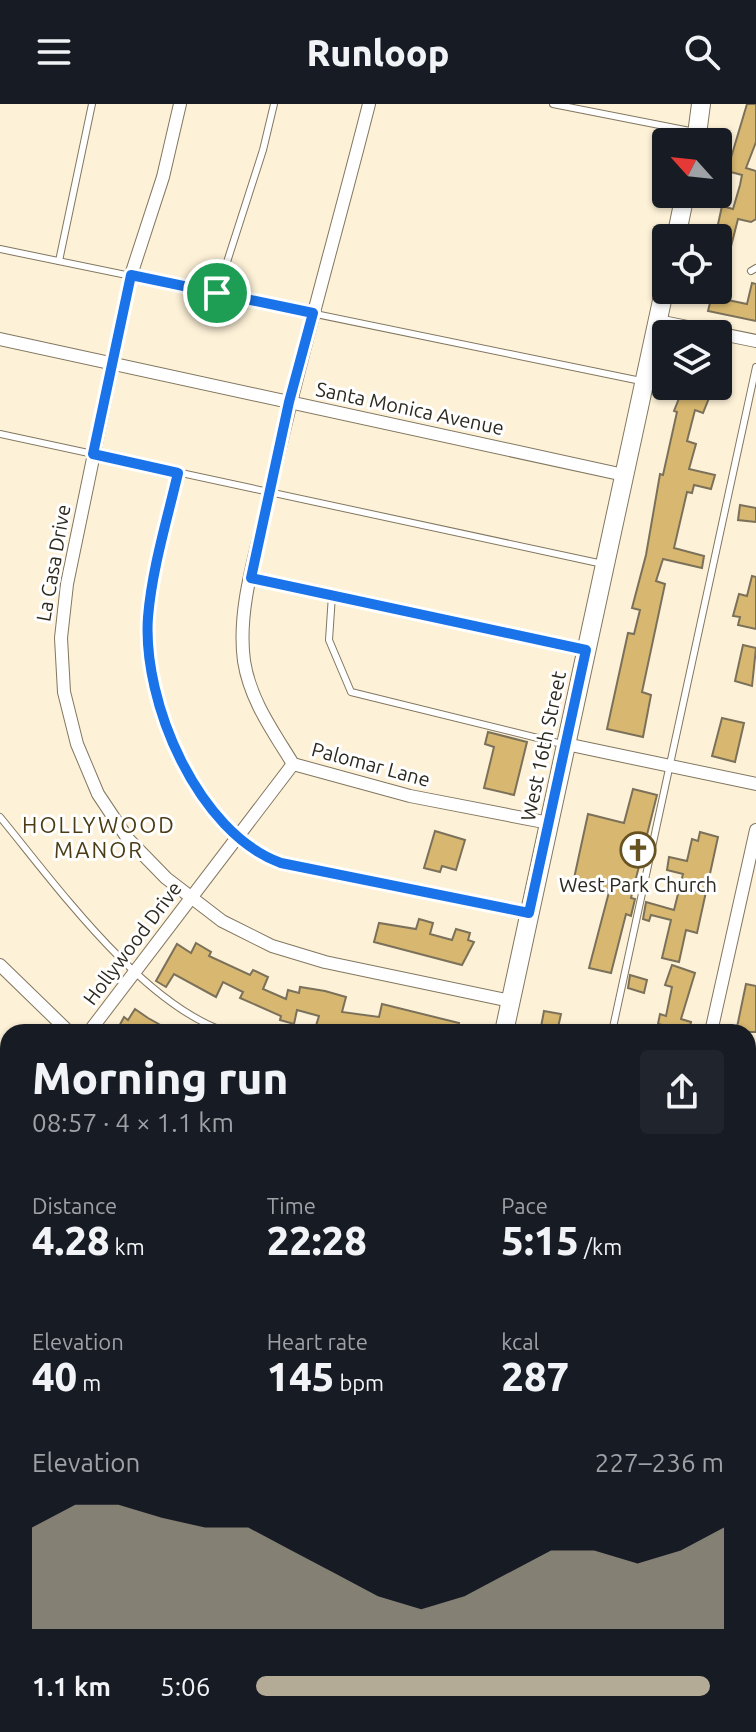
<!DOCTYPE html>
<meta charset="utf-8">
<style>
:root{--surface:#171b24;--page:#20242c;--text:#f1f3f6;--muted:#9ea1a6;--accent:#b3ab96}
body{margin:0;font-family:Ubuntu,sans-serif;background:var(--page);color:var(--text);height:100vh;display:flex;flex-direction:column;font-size:30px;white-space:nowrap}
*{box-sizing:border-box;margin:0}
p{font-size:26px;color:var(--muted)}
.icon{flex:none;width:44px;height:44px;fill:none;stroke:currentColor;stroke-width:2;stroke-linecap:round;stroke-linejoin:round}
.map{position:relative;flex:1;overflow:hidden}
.panel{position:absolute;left:0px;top:920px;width:756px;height:708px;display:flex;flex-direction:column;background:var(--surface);border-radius:24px 24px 0 0;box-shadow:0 2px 6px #0004}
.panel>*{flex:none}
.needle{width:52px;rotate:297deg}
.buttons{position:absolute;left:652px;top:24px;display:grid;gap:16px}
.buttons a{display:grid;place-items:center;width:80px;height:80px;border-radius:8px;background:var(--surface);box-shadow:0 2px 6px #0004;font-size:40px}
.pin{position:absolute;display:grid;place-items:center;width:68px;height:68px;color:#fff;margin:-34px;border:4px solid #fff;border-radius:50%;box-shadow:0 2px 8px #0007}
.round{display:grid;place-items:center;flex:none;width:84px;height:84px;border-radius:8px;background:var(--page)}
.overview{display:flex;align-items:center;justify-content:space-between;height:136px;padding:0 32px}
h1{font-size:44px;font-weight:800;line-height:60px}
.figures{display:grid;grid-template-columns:repeat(3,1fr);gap:12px;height:136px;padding:8px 32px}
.figures div{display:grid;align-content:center}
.figures b{font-size:40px;font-weight:800}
.figures small{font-size:22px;font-weight:400}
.figures p{font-size:22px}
.chart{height:224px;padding:16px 32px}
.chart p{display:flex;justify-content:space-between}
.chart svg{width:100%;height:144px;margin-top:8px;fill:var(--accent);opacity:.7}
ul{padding:0 32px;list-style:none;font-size:26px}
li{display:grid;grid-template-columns:128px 96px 1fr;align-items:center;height:60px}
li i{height:20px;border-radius:10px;background:var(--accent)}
header{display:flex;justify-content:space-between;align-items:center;height:104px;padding:0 32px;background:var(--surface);font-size:36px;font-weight:800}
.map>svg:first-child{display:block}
</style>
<header><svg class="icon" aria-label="menu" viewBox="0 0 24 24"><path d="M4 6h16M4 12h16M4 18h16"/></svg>Runloop<svg class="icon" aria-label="search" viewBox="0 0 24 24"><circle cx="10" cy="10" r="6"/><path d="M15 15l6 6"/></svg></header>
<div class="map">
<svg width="756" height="1628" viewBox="0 0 756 1628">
<rect width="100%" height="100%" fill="#fdf1d7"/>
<!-- green -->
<path fill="#ecd5a0" d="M 89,1620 L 326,1620 L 324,1628 L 88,1628 Z"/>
<!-- building -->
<g fill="#d8b870" stroke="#7b715a" stroke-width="2">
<path d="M 747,0 L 756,0 L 756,38 L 746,64 L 756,67 L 756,115 L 751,118 L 738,115 L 726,162 L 718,160 L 718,134 L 715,134 L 722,102 L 733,105 L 740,81 L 742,71 L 727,67 Z"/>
<path d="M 752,179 L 756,180 L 756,217 L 708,207 L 711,195 L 689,190 L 689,186 L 720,186 L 718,194 L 747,200 Z"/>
<path d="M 689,287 L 709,294 L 703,309 L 695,306 L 687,337 L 696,340 L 689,365 L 715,371 L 711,385 L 694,381 L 692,389 L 687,388 L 674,444 L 704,452 L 702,464 L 663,455 L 656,477 L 665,480 L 642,588 L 651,591 L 643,633 L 607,625 L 628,529 L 634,530 L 640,506 L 632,504 L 646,451 L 660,370 L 663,371 L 677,308 L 674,307 L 680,292 L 686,294 Z"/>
<path d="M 740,401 L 756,404 L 756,418 L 738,416 Z"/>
<path d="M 752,472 L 756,473 L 756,525 L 738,521 L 740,513 L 733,512 L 739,490 L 747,492 Z"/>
<path d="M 743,541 L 756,544 L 752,582 L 735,577 Z"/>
<path d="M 722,614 L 744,619 L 735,658 L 712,652 Z"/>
<path d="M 488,628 L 527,638 L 514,691 L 484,684 L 494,643 L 485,640 Z"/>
<path d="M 633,685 L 657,691 L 631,794 L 635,795 L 631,812 L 626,810 L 611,869 L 589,864 L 609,788 L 573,779 L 588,710 L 624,719 Z"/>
<path d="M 435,727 L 465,736 L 456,766 L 442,762 L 440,768 L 424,764 Z"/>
<path d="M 700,728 L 718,733 L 697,829 L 686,826 L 679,858 L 662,854 L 671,816 L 651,811 L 649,817 L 643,815 L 646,798 L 674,806 L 683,770 L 667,766 L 669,753 L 687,757 L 692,735 L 698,737 Z"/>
<path d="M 419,815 L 433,819 L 430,830 L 452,836 L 456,825 L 470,829 L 468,836 L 474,838 L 462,861 L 374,838 L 379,819 L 416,825 Z"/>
<path d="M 196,839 L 211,848 L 209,852 L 250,871 L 253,866 L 268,873 L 263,885 L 286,895 L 288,886 L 299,889 L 300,883 L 325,887 L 346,893 L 342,908 L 379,913 L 382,900 L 459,919 L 457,928 L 314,928 L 319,912 L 297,906 L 294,920 L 280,916 L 281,912 L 240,894 L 243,888 L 223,878 L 216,893 L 174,870 L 166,883 L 156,877 L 177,840 L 191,849 Z"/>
<path d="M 672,861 L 695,869 L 681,915 L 691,918 L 689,927 L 658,920 L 660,910 L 666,912 L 672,883 L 665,881 Z"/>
<path d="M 630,871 L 647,876 L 644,889 L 628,884 Z"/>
<path d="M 746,880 L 756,882 L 756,928 L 736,928 Z"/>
<path d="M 135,905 L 148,914 L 173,928 L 116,928 L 124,913 L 128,916 Z"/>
<path d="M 544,907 L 561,910 L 557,928 L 540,928 Z"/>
</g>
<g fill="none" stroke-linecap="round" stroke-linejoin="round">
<defs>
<g id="service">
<path d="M 553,0 L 695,28"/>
<path d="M 0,145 L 641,277"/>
<path d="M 59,157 L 92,0"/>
<path d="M 751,167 L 756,164"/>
<path d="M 217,189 L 263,46 L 274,0"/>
<path d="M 0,330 L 603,460"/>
<path d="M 178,369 C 167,416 152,465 148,513 C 142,598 198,729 281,759 L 526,809"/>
<path d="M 332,491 L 329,536 L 351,588 L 562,640"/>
<path d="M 0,713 C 56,781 142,901 227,928"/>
<path d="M 612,928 L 756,263"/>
<path d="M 0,984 L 8,991"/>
<path d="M 748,1059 L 756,1060"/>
<path d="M 0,1215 L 8,1174"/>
<path d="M 0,1246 L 8,1248"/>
<path d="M 754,1262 L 752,1230 L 756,1203"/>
<path d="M 749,1368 L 756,1405"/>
<path d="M 748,1417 L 756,1406"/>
<path d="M 0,1434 L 8,1436"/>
<path d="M 748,1435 L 756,1485"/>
<path d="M 0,1617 L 8,1618"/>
<path d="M 15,1620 L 53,1628"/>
<path d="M 655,1620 L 660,1628"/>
<path d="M 735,1628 L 756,1625"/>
</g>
<g id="minor">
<path d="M 180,0 L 163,73 L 131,171 L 67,480 L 61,534 L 64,588 L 77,640 L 98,690 L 128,735 L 166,774 L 222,817 L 272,842 L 325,858 L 510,897"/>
<path d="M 369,0 C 335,134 296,266 267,401 C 256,450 237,505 244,557 C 250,596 273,627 293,660 L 410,692 L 549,719"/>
<path d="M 658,217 L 756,237"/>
<path d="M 0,235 L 624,371"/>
<path d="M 251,474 L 586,546"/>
<path d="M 566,640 L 756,680"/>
<path d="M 0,861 L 69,928"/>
<path d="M 89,928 L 293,660"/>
<path d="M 711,928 L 756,726"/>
<path d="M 0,1045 L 8,1035"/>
<path d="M 0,1097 L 8,1103"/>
<path d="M 0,1339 L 8,1341"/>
<path d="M 6,1524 L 8,1524"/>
<path d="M 79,1628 L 81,1620"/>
</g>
<g id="secondary">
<path d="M 696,38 L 701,0"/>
<path d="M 676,134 L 685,90"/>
<path d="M 504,928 L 666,178"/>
<path d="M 748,1365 L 756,1364"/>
<path d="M 352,1628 L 354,1620"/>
</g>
</defs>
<!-- service casing -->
<use href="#service" stroke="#827760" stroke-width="8"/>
<!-- minor casing -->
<use href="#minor" stroke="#827760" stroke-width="14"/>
<!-- secondary casing -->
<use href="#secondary" stroke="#827760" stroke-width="20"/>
<!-- service -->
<use href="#service" stroke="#fff" stroke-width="6"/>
<!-- minor -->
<use href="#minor" stroke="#fff" stroke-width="12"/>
<!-- secondary -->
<use href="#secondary" stroke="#fff" stroke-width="18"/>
</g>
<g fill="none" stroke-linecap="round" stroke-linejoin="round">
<defs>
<path id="route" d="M 131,171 L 313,209 L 289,298 L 251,474 L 586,546 L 529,809 L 281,759 C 198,729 142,598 148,513 C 152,465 167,416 178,369 L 93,350 Z"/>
</defs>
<!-- route casing -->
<use href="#route" stroke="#fff" stroke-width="16"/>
<!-- route -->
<use href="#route" stroke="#1a73e8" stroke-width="10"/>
</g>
<!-- icons -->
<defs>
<symbol id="church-ring" viewBox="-11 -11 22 22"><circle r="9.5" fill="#fff" stroke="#675321" stroke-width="1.5"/><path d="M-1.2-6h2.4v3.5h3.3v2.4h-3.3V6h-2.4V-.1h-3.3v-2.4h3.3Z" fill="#675321"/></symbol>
</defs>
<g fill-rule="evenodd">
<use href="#church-ring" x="618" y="726" width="40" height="40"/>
</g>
<g text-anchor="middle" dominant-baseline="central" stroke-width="6" stroke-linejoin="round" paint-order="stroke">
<!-- street labels -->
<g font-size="20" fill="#2d291f" stroke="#fff">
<text transform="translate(410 304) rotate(12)">Santa Monica Avenue</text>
<text transform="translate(53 459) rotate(-80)">La Casa Drive</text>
<text transform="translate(543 642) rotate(-78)">West 16th Street</text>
<text transform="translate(371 660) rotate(15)">Palomar Lane</text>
<text transform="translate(132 839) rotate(-53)">Hollywood Drive</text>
</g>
<!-- poi labels -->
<g font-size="20" fill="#2d291f" stroke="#fff">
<text x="638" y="780">West Park Church</text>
</g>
<!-- neighbourhood labels -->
<g font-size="22" letter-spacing="2" fill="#4c3c14" stroke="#fff">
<text x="99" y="720">HOLLYWOOD<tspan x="99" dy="25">MANOR</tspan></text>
</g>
</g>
</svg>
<div class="buttons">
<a><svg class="needle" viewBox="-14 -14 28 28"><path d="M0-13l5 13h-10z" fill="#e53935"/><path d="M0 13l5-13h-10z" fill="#9ea1a6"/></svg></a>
<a><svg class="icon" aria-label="locate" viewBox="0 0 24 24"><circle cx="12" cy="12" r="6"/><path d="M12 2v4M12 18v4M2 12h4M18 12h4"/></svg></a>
<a><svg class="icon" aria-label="layers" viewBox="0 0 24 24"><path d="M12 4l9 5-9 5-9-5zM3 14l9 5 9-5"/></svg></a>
</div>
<div class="pin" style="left:217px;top:189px;background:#1e9e55"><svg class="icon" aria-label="arrive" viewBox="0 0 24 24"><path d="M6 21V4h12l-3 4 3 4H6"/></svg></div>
<section class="panel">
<div class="overview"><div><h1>Morning run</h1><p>08:57 · 4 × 1.1 km</p></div><a class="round"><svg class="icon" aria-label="share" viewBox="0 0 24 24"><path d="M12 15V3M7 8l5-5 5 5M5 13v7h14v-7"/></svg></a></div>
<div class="figures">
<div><p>Distance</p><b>4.28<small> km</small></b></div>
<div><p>Time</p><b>22:28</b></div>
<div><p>Pace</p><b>5:15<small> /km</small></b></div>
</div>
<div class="figures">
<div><p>Elevation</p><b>40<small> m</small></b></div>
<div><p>Heart rate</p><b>145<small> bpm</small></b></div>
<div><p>kcal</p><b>287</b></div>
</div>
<div class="chart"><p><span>Elevation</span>227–236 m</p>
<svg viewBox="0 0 160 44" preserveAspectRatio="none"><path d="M0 44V13L10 6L20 6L30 10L40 13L50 13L60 20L70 27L80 34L90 38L100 34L110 27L120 20L130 20L140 24L150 20L160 13V44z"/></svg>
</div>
<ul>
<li><b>1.1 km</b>5:06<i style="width:97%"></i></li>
</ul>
</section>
</div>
